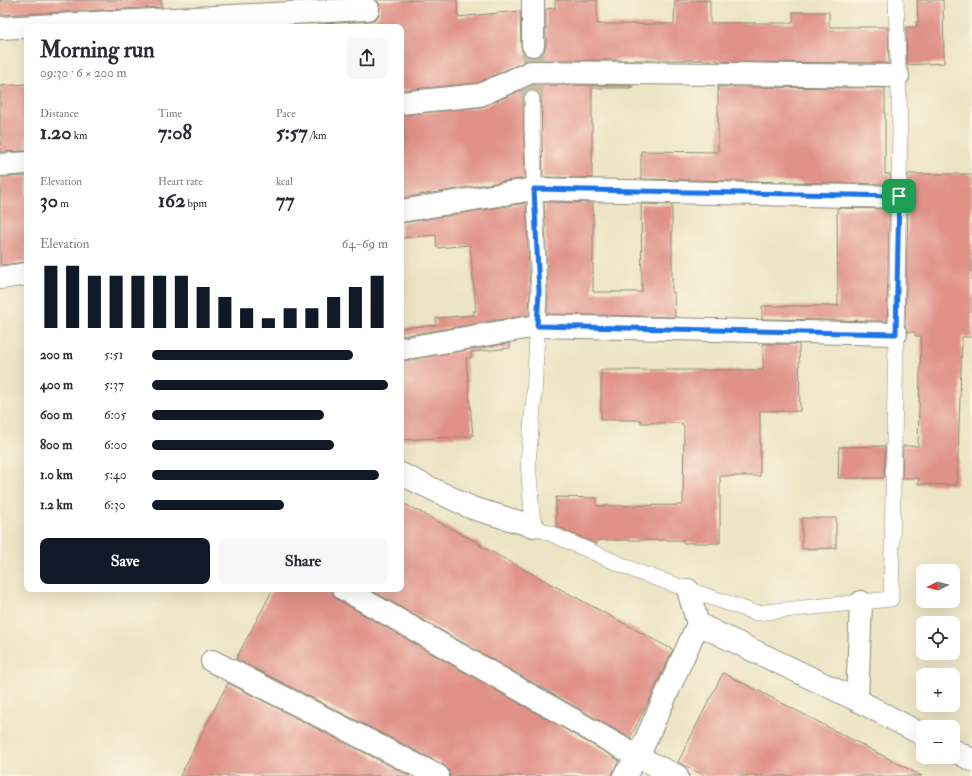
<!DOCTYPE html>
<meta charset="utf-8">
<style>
:root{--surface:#fff;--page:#f7f7f7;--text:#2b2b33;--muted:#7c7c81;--accent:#111827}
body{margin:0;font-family:"IM FELL Double Pica",serif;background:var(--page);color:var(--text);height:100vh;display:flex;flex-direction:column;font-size:15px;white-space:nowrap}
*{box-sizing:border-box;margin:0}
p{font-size:13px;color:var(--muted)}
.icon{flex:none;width:22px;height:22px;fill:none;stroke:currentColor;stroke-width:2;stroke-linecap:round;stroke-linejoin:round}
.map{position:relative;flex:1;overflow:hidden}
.panel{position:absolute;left:24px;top:24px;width:380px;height:568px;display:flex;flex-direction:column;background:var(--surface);border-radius:8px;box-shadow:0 4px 16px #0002}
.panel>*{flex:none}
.needle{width:26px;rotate:264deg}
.tools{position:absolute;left:916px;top:564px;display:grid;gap:8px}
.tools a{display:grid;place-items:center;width:44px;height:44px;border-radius:8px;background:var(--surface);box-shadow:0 4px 16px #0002;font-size:20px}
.pin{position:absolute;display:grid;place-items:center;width:34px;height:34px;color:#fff;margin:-17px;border-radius:8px;box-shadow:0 2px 6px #0006}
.round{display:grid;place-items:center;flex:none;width:42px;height:42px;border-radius:8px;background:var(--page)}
.headline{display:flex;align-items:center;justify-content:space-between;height:68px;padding:0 16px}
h1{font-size:22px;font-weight:700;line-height:30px}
.figures{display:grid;grid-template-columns:repeat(3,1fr);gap:6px;height:68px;padding:4px 16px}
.figures div{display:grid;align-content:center}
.figures b{font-size:20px;font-weight:700}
.figures small{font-size:11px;font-weight:400}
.figures p{font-size:11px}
.chart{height:112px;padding:8px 16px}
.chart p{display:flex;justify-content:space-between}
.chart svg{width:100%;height:72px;margin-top:4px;stroke:var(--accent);stroke-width:6}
.primary-button{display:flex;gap:8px;margin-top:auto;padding:8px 16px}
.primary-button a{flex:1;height:46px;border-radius:8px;background:var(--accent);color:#fff;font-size:16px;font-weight:700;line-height:46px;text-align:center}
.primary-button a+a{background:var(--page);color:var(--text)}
ul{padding:0 16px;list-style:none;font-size:13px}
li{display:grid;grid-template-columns:64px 48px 1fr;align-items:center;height:30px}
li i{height:10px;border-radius:5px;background:var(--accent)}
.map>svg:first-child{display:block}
</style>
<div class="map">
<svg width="972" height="776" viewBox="0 0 972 776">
<rect width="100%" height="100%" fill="#fcf5e5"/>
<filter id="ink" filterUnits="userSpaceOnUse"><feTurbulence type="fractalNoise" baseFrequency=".025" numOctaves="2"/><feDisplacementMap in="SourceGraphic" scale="8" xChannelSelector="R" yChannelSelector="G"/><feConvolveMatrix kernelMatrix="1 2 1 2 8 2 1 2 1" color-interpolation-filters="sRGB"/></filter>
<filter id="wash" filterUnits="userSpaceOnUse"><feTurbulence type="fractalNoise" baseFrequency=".012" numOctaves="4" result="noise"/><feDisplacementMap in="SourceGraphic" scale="16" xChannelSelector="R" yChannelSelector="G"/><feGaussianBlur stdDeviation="0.9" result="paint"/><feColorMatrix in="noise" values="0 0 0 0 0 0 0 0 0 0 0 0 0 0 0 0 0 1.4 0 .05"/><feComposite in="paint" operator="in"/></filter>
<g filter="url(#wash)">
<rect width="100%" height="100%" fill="#ece4c4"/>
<g id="blocks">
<!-- building -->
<g fill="#e09288">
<path d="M 0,0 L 161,0 L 162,7 L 0,15 Z"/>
<path d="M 376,0 L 457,0 L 458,17 L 520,11 L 521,45 L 522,52 L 527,56 L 533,57 L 539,56 L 544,51 L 546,45 L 546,9 L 555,8 L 555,0 L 597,0 L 597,24 L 674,24 L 675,0 L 710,0 L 710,23 L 793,23 L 793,12 L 829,12 L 829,27 L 888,27 L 889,63 L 718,62 L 718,60 L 531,60 L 526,61 L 477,83 L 401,90 L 401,27 L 320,27 L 320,24 L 369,21 L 374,20 L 379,15 L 380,9 L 379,3 Z"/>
<path d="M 917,0 L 943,0 L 944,63 L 907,65 L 906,27 L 917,27 L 916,22 L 918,22 Z"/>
<path d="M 27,84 L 27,151 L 0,152 L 0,86 Z"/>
<path d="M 534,85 L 632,86 L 632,88 L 592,88 L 592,178 L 543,177 L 541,99 L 540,94 L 537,91 L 532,90 L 527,91 L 524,94 L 523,99 L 525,178 L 401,198 L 401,141 L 405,141 L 402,115 L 482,107 Z"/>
<path d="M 718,87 L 885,88 L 885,174 L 890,174 L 890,184 L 641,179 L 641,151 L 718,152 Z"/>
<path d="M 908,174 L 972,174 L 972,337 L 962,337 L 957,485 L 918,484 L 919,478 L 902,478 L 903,446 L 918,446 L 921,336 L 915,336 L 915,332 L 908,332 L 905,326 L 908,206 L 911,198 L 910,191 L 908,189 Z"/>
<path d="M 27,176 L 27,262 L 0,265 L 0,177 Z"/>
<path d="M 544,202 L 593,203 L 593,292 L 642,292 L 641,204 L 672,205 L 672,292 L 674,292 L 675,317 L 547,314 L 548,291 Z"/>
<path d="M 526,203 L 530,291 L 529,315 L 401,336 L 401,328 L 436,325 L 436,318 L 474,315 L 473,311 L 476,311 L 470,245 L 437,248 L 436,235 L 401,238 L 401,223 Z"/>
<path d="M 837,208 L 889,209 L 887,321 L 762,319 L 762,306 L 838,306 Z"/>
<path d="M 510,343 L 510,348 L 471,352 L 471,358 L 466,358 L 473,436 L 401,440 L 401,361 Z"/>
<path d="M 763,344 L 799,344 L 800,411 L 760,411 L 760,476 L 720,476 L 720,543 L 683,543 L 683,540 L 597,540 L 597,544 L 556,526 L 556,497 L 597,498 L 597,506 L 682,505 L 683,504 L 684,426 L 682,426 L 682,423 L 641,423 L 641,420 L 601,420 L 601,370 L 763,370 Z"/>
<path d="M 885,446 L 884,478 L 838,478 L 839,447 Z"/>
<path d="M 401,502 L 482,545 L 479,545 L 673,650 L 651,695 L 651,697 L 630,738 L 369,589 L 401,589 Z"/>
<path d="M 802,518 L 836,518 L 836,548 L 802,549 Z"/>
<path d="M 273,589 L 332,589 L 333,595 L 338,600 L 619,760 L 611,776 L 450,776 L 449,770 L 444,765 L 236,659 Z"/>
<path d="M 723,673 L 755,689 L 922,776 L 705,776 L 678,762 Z"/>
<path d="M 228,683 L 410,776 L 180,776 Z"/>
</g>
</g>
</g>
<g filter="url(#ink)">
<use href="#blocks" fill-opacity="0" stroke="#8c8878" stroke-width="1"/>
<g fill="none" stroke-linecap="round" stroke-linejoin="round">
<!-- street-tunnel -->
<path stroke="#c5bfa5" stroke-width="22" stroke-dasharray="22 11" stroke-linecap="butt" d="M 532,99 L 533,45"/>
<defs>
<path id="lane" d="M 532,99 L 532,128 L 539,291 L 534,397 L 528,462 L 533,526 L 638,572 L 756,613 L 891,599 L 900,129 L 896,0"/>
<g id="street">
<path d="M 0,28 L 368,9"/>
<path d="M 401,103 L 480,95 L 531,72 L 898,76"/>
<path d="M 0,165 L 27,163"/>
<path d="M 401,211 L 534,189 L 899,197"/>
<path d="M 0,278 L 27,274"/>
<path d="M 401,349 L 537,326 L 896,334"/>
<path d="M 401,474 L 472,508 L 533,526"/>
<path d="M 344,589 L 638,757 L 677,776"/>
<path d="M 698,624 L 857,700 L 923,735"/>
<path d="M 212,661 L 438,776"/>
<path d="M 857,700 L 861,602"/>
<path d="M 953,750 L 972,760"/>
<path d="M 624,776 L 638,757 L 698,624 L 688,590"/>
</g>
<path id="secondary" d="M 533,45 L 533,0"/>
</defs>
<!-- lane casing -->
<use href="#lane" stroke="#8c8878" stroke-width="16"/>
<!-- street casing -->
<use href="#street" stroke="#8c8878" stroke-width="24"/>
<!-- secondary casing -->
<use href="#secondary" stroke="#8c8878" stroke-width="24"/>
<!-- lane -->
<use href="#lane" stroke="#fff" stroke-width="15"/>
<!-- street -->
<use href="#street" stroke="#fff" stroke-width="22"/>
<!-- secondary -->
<use href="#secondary" stroke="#fff" stroke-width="22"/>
</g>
</g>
<g fill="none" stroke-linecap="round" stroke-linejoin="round" filter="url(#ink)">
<defs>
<path id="route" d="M 534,189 L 899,196 L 896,334 L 537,326 L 539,291 Z"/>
</defs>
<!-- route casing -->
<use href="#route" stroke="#fff" stroke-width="8"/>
<!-- route -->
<use href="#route" stroke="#1a73e8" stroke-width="5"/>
</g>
</svg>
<div class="tools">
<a><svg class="needle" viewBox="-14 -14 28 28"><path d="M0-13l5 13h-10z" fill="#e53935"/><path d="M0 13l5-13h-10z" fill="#7c7c81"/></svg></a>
<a><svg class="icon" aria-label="locate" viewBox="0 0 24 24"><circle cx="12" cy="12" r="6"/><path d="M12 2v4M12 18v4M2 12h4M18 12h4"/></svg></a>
<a>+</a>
<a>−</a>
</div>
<div class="pin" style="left:899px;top:196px;background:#1e9e55"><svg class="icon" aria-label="arrive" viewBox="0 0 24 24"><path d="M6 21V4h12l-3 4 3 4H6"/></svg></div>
<section class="panel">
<div class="headline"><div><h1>Morning run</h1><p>09:30 · 6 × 200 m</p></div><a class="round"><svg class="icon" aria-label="share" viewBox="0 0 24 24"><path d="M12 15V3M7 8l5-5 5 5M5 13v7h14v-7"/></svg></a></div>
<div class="figures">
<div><p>Distance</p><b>1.20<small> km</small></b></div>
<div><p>Time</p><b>7:08</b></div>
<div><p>Pace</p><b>5:57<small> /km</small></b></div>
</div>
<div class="figures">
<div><p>Elevation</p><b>30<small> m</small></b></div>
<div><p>Heart rate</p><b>162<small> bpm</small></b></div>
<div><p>kcal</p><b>77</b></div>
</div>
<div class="chart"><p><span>Elevation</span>64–69 m</p>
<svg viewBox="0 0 160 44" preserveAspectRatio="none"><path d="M5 44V6M15 44V6M25 44V12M35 44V12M45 44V12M55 44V12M65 44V12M75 44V19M85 44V25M95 44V32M105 44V38M115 44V32M125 44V32M135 44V25M145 44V19M155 44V12"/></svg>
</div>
<ul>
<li><b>200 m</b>5:51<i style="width:85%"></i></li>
<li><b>400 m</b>5:37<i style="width:100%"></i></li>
<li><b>600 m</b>6:05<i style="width:73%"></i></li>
<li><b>800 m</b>6:00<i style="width:77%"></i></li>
<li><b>1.0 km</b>5:40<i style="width:96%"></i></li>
<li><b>1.2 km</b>6:30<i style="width:56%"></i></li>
</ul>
<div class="primary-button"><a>Save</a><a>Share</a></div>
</section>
</div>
